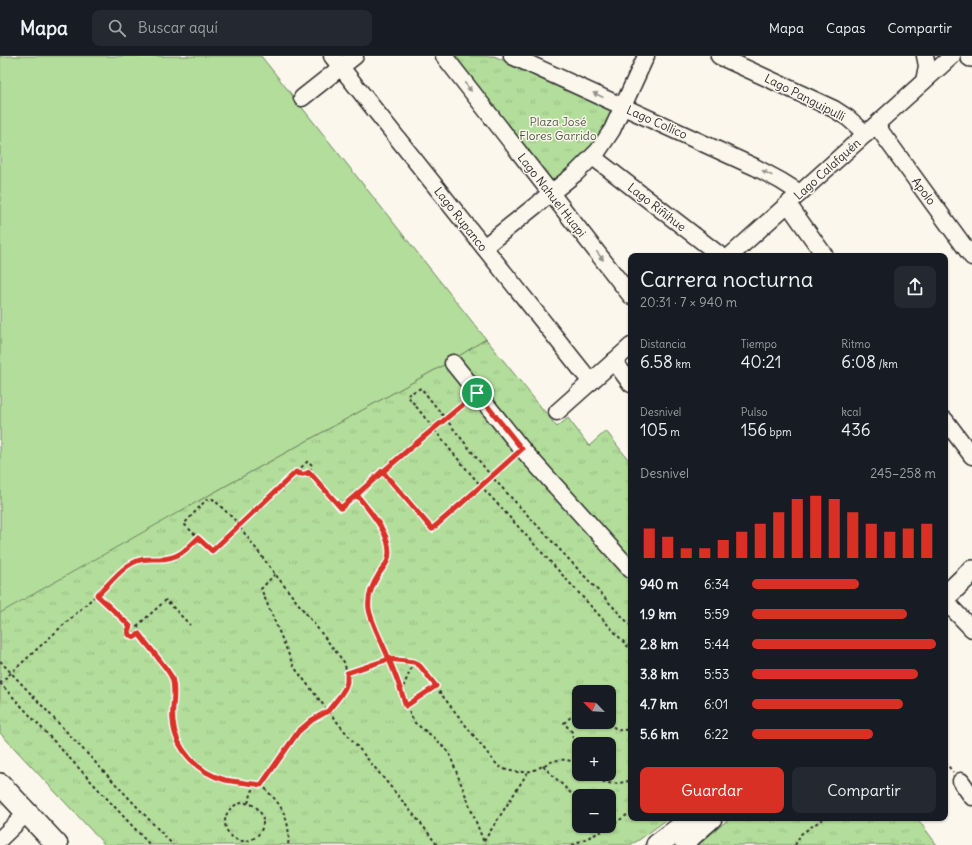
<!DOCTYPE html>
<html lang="es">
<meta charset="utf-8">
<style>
:root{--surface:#171b24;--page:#242831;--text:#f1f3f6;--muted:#9ea1a6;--line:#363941;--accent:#d93025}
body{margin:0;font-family:Delius,sans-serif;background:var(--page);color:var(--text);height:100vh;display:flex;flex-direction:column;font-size:15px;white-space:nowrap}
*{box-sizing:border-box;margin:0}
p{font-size:13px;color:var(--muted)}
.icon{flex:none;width:22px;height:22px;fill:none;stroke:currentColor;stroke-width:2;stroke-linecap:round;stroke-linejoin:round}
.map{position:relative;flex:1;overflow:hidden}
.details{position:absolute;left:628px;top:197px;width:320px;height:568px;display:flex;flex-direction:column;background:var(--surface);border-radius:8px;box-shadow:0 1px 3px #0004}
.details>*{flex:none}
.needle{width:26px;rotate:295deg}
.controls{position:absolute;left:572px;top:629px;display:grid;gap:8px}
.controls a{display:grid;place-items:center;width:44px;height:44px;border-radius:8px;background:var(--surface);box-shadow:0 1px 3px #0004;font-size:20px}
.pin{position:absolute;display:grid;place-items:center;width:34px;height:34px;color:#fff;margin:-17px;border:2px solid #fff;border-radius:50%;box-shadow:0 1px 4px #0007}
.round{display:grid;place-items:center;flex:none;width:42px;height:42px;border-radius:8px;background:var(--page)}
.overview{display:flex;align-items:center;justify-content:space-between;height:68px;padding:0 12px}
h1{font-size:22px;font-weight:600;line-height:30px}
.figures{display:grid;grid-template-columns:repeat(3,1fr);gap:6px;height:68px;padding:4px 12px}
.figures div{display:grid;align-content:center}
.figures b{font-size:17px;font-weight:600}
.figures small{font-size:11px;font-weight:400}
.figures p{font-size:11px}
.chart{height:112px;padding:8px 12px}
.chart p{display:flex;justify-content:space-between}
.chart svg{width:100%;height:72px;margin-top:4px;stroke:var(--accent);stroke-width:6}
.primary-button{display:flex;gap:8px;margin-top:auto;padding:8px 12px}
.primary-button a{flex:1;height:46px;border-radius:8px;background:var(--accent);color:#fff;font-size:16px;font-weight:600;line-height:46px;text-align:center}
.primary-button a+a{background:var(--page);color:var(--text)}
ul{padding:0 12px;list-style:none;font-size:13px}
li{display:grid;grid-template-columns:64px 48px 1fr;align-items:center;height:30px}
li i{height:10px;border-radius:5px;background:var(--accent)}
header{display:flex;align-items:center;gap:24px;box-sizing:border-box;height:56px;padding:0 20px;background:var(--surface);border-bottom:1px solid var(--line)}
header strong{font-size:19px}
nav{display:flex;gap:22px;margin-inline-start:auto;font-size:14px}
.search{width:280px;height:36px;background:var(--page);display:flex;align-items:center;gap:10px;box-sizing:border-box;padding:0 14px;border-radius:8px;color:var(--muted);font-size:15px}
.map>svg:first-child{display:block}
</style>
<header>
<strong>Mapa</strong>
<div class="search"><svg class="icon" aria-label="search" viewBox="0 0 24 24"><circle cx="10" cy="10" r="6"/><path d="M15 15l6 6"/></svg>Buscar aquí</div>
<nav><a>Mapa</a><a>Capas</a><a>Compartir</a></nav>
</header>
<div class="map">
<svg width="972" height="789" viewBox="0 0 972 789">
<defs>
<pattern id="park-tufts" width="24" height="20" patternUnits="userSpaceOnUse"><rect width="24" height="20" fill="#b3dd9a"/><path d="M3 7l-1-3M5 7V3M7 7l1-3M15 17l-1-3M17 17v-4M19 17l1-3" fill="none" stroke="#9abe85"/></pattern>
</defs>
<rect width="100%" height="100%" fill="#fbf7ec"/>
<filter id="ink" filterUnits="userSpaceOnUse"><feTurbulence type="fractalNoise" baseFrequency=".025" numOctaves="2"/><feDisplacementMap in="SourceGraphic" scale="8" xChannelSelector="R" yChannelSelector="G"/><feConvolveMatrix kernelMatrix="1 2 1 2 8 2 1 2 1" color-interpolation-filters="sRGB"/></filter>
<g filter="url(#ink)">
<!-- grass -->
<path fill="#b3dd9a" stroke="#6f8462" d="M 0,0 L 261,0 L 486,283 L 451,305 L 177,457 L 0,597 Z"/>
<!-- park -->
<g fill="url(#park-tufts)" stroke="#6f8462" fill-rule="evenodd">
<path d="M 453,0 L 494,0 L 613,55 L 600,84 L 581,104 L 551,125 Z"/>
<path d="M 486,283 L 557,371 L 568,362 L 589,390 L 606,375 L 631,407 L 631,762 L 669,762 L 639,784 L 630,789 L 105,789 L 0,677 L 0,557 L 177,457 L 451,305 ZM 579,636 L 609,636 L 609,666 L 579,666 ZM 579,688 L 609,688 L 609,718 L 579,718 ZM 579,740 L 609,740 L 609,770 L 579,770 Z"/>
<path d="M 730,762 L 917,762 L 937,789 L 698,789 Z"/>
</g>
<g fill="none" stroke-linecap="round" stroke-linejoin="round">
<defs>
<g id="minor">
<path d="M 332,0 L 591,326"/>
<path d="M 444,0 L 631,240"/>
<path d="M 512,0 L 755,111 L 781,125 L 800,137"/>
<path d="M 719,0 L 834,53 L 848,62 L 866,78"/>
<path d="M 924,25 L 927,10 L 925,0"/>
<path d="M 302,42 L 355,0"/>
<path d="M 876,69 L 972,201"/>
<path d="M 593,101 L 721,200"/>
<path d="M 788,148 L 825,200"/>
<path d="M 484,191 L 576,117 L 598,95 L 612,74 L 646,0"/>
<path d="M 730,200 L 952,0"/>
<path d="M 614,305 L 631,328"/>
<path d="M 453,307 L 522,393 L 631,514"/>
<path d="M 557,356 L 631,290"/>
<path d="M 945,364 L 972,400"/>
<path d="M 945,545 L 972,573"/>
<path d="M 961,725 L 972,741"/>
<path d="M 0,783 L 27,757"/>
</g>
<g id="major">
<path d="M 971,0 L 972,0"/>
<path d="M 945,541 L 972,515"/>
<path d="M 0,728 L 57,789"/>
<path d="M 685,785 L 711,762"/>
<path d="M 657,789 L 693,762"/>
</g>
</defs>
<!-- minor casing -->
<use href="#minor" stroke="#2b2b2b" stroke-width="19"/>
<!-- major casing -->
<use href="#major" stroke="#2b2b2b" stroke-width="24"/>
<!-- path -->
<g stroke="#2b2b2b" stroke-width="2" stroke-dasharray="3 3" stroke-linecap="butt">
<path d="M 382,415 L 432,473 L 462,447 L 512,402"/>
<path d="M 309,416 L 341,452 L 382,415 L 466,345"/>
<path d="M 357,439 C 366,451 382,468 387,482 C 389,488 390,497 388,503 C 386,509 382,514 379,519 C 369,533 366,547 372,563 L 389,603 L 401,636"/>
<path d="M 240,469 L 308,405 L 312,409 C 311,418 303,420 296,416"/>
<path d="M 239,470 L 212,495 L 184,468 L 206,444 L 213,443 L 240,469 L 239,470 L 275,518 L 344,606 L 347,617 L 347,626 L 345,632 L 340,639 L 328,655 L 312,665 L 298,676 L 261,729"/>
<path d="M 275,518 L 261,533 L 294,611 L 328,655 L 423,770 L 437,789"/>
<path d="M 97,539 L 130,570"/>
<circle cx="134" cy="575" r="6"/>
<path d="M 137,570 L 166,544 L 190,569"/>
<path d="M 631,570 L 492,421 L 421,332 L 407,339 L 452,396 L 481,430 L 631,594"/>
<path d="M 139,579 L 168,615 C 177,631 174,639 173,656 C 171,677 182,696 197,709 C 210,721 226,724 242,726 C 248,727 255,727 260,729 C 263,730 267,734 269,737 C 284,751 291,769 288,789"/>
<path d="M 0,605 L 173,789"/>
<path d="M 414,606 L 401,636 L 406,650 L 435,630"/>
<path d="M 347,617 L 389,603 L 414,606 L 419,610 L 493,704 C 495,706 497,709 500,711 C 508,716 524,718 534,714 C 542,711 551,704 560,704 C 567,703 573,706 579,708"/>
<path d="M 0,627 L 129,509 C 134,506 139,504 144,503 C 158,501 168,506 182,497 C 188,493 193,487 198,482"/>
<path d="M 0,627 L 150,789"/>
<path d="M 609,647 C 610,651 609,656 610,660 C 611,674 619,677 631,672"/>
<path d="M 406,650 L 415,667 L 436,683 L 449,697 L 485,789"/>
<path d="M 576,706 L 572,676 L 564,667 L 579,654"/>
<path d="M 945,706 L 953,716"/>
<path d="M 543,710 L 579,745"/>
<path d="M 593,718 C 597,720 600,724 604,726 C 612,729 623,727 631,724"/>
<circle cx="244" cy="766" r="19"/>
<path d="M 248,747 L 255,728"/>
<path d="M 604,770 L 607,773"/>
<path d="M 484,785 L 528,716"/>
<path d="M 572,789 L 607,773 L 631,756"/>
<path d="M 795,789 L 801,778 L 824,762"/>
</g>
<!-- minor -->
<use href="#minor" stroke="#fbf7ec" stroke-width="16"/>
<!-- major -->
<use href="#major" stroke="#fbf7ec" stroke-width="21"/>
</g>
<!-- one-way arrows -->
<defs><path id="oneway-solid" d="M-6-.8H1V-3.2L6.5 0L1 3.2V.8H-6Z"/></defs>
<g fill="#93918c">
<use href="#oneway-solid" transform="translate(468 31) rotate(52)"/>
<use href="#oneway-solid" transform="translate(598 39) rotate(-155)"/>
<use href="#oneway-solid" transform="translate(767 117) rotate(-152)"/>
<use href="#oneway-solid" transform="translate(600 200) rotate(52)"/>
</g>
</g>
<g fill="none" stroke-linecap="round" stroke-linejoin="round" filter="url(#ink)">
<defs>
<path id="route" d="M 477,337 L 408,394 L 341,452 L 309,416 C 305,419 301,419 296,416 L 212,495 L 198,482 C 186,494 178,503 159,503 C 151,503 144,502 137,505 C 121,511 110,528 97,539 L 130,570 L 128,575 L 129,579 L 135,581 L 139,578 C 145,586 152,594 158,602 C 163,609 169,615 172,622 C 177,637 171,651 173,665 C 175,693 198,717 225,724 C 236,726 249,727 261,729 L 298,676 L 312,664 L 328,655 L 340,640 L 345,632 L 347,626 L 347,617 L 389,603 L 414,606 L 420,610 L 436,630 L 406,650 C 401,634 395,617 388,601 C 383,588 371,566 369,553 C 367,540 372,529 379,518 C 382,513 387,508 388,503 C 394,480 369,455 357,439 L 382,415 L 432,473 L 462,447 L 522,393 L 477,337"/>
</defs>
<!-- route casing -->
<use href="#route" stroke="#fff" stroke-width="8"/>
<!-- route -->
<use href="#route" stroke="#d93025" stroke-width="5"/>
</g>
<g text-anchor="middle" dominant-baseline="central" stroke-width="3" stroke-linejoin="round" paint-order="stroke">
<!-- street labels -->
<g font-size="12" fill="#2b2b2b" stroke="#fbf7ec">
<text transform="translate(805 41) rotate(27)">Lago Panguipulli</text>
<text transform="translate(657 66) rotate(24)">Lago Collico</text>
<text transform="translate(827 113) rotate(-42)">Lago Calafquén</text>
<text transform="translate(924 135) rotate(54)">Apolo</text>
<text transform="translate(552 139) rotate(52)">Lago Nahuel Huapi</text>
<text transform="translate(657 151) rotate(38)">Lago Riñihue</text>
<text transform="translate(461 163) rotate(52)">Lago Rupanco</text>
</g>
<!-- park labels -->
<g font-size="12" fill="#4d5847" stroke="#fbf7ec">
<text x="558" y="65">Plaza José<tspan x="558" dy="14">Flores Garrido</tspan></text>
</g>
</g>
</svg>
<div class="controls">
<a><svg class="needle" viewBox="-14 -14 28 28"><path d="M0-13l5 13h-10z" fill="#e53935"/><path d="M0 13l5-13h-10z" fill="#9ea1a6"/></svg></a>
<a>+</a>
<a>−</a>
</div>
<div class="pin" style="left:477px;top:337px;background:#1e9e55"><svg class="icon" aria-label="arrive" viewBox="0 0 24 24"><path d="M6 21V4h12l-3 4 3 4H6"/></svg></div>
<section class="details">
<div class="overview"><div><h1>Carrera nocturna</h1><p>20:31 · 7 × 940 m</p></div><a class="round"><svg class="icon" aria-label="share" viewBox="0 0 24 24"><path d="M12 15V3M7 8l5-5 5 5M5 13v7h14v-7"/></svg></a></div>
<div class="figures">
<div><p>Distancia</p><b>6.58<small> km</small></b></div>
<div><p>Tiempo</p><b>40:21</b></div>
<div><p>Ritmo</p><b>6:08<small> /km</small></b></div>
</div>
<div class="figures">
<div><p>Desnivel</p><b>105<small> m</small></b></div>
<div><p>Pulso</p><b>156<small> bpm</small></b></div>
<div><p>kcal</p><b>436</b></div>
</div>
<div class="chart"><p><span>Desnivel</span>245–258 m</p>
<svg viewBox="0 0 160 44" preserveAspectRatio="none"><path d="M5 44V26M15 44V31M25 44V38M35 44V38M45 44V33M55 44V28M65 44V23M75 44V16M85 44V8M95 44V6M105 44V8M115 44V16M125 44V23M135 44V28M145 44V26M155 44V23"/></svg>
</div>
<ul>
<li><b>940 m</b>6:34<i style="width:58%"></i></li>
<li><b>1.9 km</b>5:59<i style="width:84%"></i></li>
<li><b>2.8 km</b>5:44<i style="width:100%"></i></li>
<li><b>3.8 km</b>5:53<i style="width:90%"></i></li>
<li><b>4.7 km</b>6:01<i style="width:82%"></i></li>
<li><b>5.6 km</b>6:22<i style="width:66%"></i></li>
</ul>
<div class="primary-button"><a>Guardar</a><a>Compartir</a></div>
</section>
</div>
